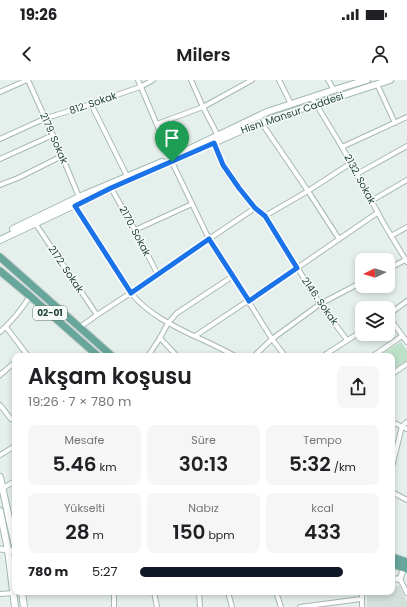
<!DOCTYPE html>
<html lang="tr">
<meta charset="utf-8">
<style>
:root{--surface:#fff;--page:#f6f6f6;--text:#202124;--muted:#757577;--accent:#111827}
body{margin:0;font-family:Poppins,sans-serif;background:var(--page);color:var(--text);height:100vh;display:flex;flex-direction:column;font-size:15px;white-space:nowrap}
*{box-sizing:border-box;margin:0}
p{font-size:13px;color:var(--muted)}
.icon{flex:none;width:22px;height:22px;fill:none;stroke:currentColor;stroke-width:2;stroke-linecap:round;stroke-linejoin:round}
.map{position:relative;flex:1;overflow:hidden}
.drawer{position:absolute;left:12px;top:273px;width:383px;height:242px;display:flex;flex-direction:column;background:var(--surface);border-radius:8px;box-shadow:0 2px 6px #0003}
.drawer>*{flex:none}
.needle{width:26px;rotate:265deg}
.fabs{position:absolute;left:355px;top:173px;display:grid;gap:8px}
.fabs a{display:grid;place-items:center;width:40px;height:40px;border-radius:8px;background:var(--surface);box-shadow:0 2px 6px #0003;font-size:20px}
.pin{position:absolute;display:grid;place-items:center;width:34px;height:34px;color:#fff;margin:-41px -17px;border-radius:50% 50% 50% 0;rotate:-45deg;box-shadow:0 0 4px #0007}
.pin .icon{rotate:45deg}
.round{display:grid;place-items:center;flex:none;width:42px;height:42px;border-radius:8px;background:var(--page)}
.summary{display:flex;align-items:center;justify-content:space-between;height:68px;padding:0 16px}
h1{font-size:22px;font-weight:600;line-height:30px}
.stats{display:grid;grid-template-columns:repeat(3,1fr);gap:6px;height:68px;padding:4px 16px}
.stats div{display:grid;align-content:center;border-radius:8px;background:var(--page);text-align:center}
.stats b{font-size:20px;font-weight:600}
.stats small{font-size:11px;font-weight:400}
.stats p{font-size:11px}
ul{padding:0 16px;list-style:none;font-size:13px}
li{display:grid;grid-template-columns:64px 48px 1fr;align-items:center;height:30px}
li i{height:10px;border-radius:5px;background:var(--accent)}
.status{display:flex;justify-content:space-between;align-items:center;height:28px;padding:0 20px;background:var(--surface);direction:ltr}
.status svg{height:11px;fill:currentColor}
header{display:flex;justify-content:space-between;align-items:center;height:52px;padding:0 16px;background:var(--surface);font-size:18px;font-weight:600}
.map>svg:first-child{display:block}
</style>
<div class="status"><b>19:26</b><svg viewBox="0 0 49 12"><path d="M0 12V9h3v3zM5 12V6h3v6zM10 12V3h3v9zM15 12V0h3v12zM26 1h20v11H26zM47 4h2v5h-2z"/></svg></div>
<header><svg class="icon" aria-label="back" viewBox="0 0 24 24"><path d="M15 5l-7 7 7 7"/></svg>Milers<svg class="icon" aria-label="person" viewBox="0 0 24 24"><circle cx="12" cy="8" r="4"/><path d="M4 21q1-7 8-7t8 7"/></svg></header>
<div class="map">
<svg width="407" height="527" viewBox="0 0 407 527">
<rect width="100%" height="100%" fill="#e5efeb"/>
<!-- built -->
<path fill="#d3dfda" d="M 392,506 L 400,506 L 407,522 L 407,527 L 367,527 L 367,512 L 392,512 Z"/>
<!-- green -->
<path fill="#bde0c9" d="M 401,262 L 407,270 L 407,280 L 392,290 L 392,276 L 379,276 Z"/>
<g fill="none" stroke-linecap="round" stroke-linejoin="round">
<defs>
<g id="minor">
<path d="M 28,0 L 62,76 L 79,117"/>
<path d="M 138,0 L 171,78 L 172,82 L 209,159 L 272,259 L 285,276"/>
<path d="M 191,0 L 203,27 L 218,56"/>
<path d="M 279,0 L 291,24"/>
<path d="M 328,0 L 334,10"/>
<path d="M 377,4 L 395,43"/>
<path d="M 0,12 L 27,0"/>
<path d="M 311,17 L 316,24 L 342,67 L 384,144 L 407,182"/>
<path d="M 91,24 L 127,96"/>
<path d="M 261,42 L 308,111 L 339,159"/>
<path d="M 157,44 L 203,27 L 252,0"/>
<path d="M 0,59 L 46,38 L 76,29 L 140,7 L 153,0"/>
<path d="M 214,63 C 217,70 219,79 223,86 C 234,104 249,123 265,136 L 320,224 L 347,260"/>
<path d="M 342,67 L 407,37"/>
<path d="M 0,79 L 53,55"/>
<path d="M 357,94 L 407,66"/>
<path d="M 0,105 L 18,98 L 62,76"/>
<path d="M 111,108 L 135,150 L 158,195"/>
<path d="M 371,121 L 407,100"/>
<path d="M 75,126 L 131,213 C 147,233 171,245 194,256 C 208,262 222,269 235,276"/>
<path d="M 265,136 L 308,111 L 351,83"/>
<path d="M 35,143 L 97,235"/>
<path d="M 135,150 L 192,124"/>
<path d="M 391,156 L 407,147"/>
<path d="M 388,189 L 407,179"/>
<path d="M 388,235 L 407,221"/>
<path d="M 388,236 L 407,262"/>
<path d="M 6,247 L 28,276"/>
<path d="M 80,247 L 97,235 L 158,195 L 209,159 L 255,128"/>
<path d="M 0,252 C 11,242 22,229 30,216"/>
<path d="M 195,256 L 297,188 L 377,133"/>
<path d="M 160,258 L 177,276"/>
<path d="M 148,276 L 160,258 L 168,243 L 177,233 L 233,196"/>
<path d="M 254,276 L 272,259 L 320,224 L 362,202"/>
<path d="M 323,276 L 362,251"/>
<path d="M 373,276 L 402,256"/>
<path d="M 392,294 L 407,284"/>
<path d="M 0,295 L 14,283"/>
<path d="M 0,325 L 11,339 L 15,340"/>
<path d="M 392,342 L 407,349"/>
<path d="M 0,375 L 15,366"/>
<path d="M 392,387 L 402,346 L 407,342"/>
<path d="M 3,408 L 15,401"/>
<path d="M 392,412 L 407,420"/>
<path d="M 400,499 L 407,513"/>
<path d="M 114,512 L 114,527"/>
<path d="M 154,512 L 157,527"/>
<path d="M 199,512 L 200,527"/>
<path d="M 228,512 L 232,527"/>
<path d="M 276,512 L 281,527"/>
<path d="M 362,512 L 362,527"/>
<path d="M 0,514 L 13,513"/>
<path d="M 300,527 L 361,519"/>
</g>
<g id="tertiary">
<path d="M 0,469 L 15,471"/>
<path d="M 392,499 L 400,499 L 404,488"/>
</g>
<g id="secondary">
<path d="M 175,76 L 267,32 L 334,10 L 367,0"/>
<path d="M 13,149 L 79,117 L 162,82"/>
<path d="M 0,160 L 111,108 L 261,42 L 390,0"/>
<path d="M 0,397 L 15,466"/>
<path d="M 0,431 L 8,470 L 15,527"/>
<path d="M 22,512 L 24,527"/>
</g>
<g id="primary">
<path d="M 0,177 L 112,276"/>
<path d="M 0,191 L 30,216 L 98,276"/>
<path d="M 392,477 L 407,482"/>
<path d="M 392,484 L 407,489"/>
</g>
</defs>
<!-- minor casing -->
<use href="#minor" stroke="#a7b8b3" stroke-width="6"/>
<!-- tertiary casing -->
<use href="#tertiary" stroke="#a7b8b3" stroke-width="7"/>
<!-- secondary casing -->
<use href="#secondary" stroke="#a2bbb4" stroke-width="8"/>
<!-- primary casing -->
<use href="#primary" stroke="#c1cac8" stroke-width="9"/>
<!-- minor -->
<use href="#minor" stroke="#fff" stroke-width="4"/>
<!-- tertiary -->
<use href="#tertiary" stroke="#fff" stroke-width="5"/>
<!-- secondary -->
<use href="#secondary" stroke="#fff" stroke-width="6"/>
<!-- primary -->
<use href="#primary" stroke="#67a69b" stroke-width="7"/>
</g>
<g fill="none" stroke-linecap="round" stroke-linejoin="round">
<defs>
<path id="route" d="M 214,63 L 223,85 L 239,108 L 255,128 L 265,136 L 297,188 L 249,221 L 209,159 L 131,213 L 75,126 L 111,108 Z"/>
</defs>
<!-- route casing -->
<use href="#route" stroke="#fff" stroke-width="8"/>
<!-- route -->
<use href="#route" stroke="#1a73e8" stroke-width="5"/>
</g>
<g text-anchor="middle" dominant-baseline="central" stroke-width="3" stroke-linejoin="round" paint-order="stroke">
<!-- shield labels -->
<rect fill="#f6fbf8" stroke="#627a74" stroke-width="1" x="33" y="226" width="34" height="14" rx="3"/>
<g font-size="9" font-weight="bold" fill="#22423c">
<text x="50" y="233">02-01</text>
</g>
<!-- street labels -->
<g font-size="10" fill="#22423c" stroke="#f6fbf8">
<text transform="translate(93 23) rotate(-19)">812. Sokak</text>
<text transform="translate(292 33) rotate(-19)">Hisni Mansur Caddesi</text>
<text transform="translate(54 58) rotate(66)">2179. Sokak</text>
<text transform="translate(360 99) rotate(62)">2132. Sokak</text>
<text transform="translate(135 151) rotate(62)">2170. Sokak</text>
<text transform="translate(66 189) rotate(56)">2172. Sokak</text>
<text transform="translate(320 221) rotate(55)">2146. Sokak</text>
</g>
</g>
</svg>
<div class="fabs">
<a><svg class="needle" viewBox="-14 -14 28 28"><path d="M0-13l5 13h-10z" fill="#e53935"/><path d="M0 13l5-13h-10z" fill="#757577"/></svg></a>
<a><svg class="icon" aria-label="layers" viewBox="0 0 24 24"><path d="M12 4l9 5-9 5-9-5zM3 14l9 5 9-5"/></svg></a>
</div>
<div class="pin" style="left:172px;top:82px;background:#1e9e55"><svg class="icon" aria-label="arrive" viewBox="0 0 24 24"><path d="M6 21V4h12l-3 4 3 4H6"/></svg></div>
<section class="drawer">
<div class="summary"><div><h1>Akşam koşusu</h1><p>19:26 · 7 × 780 m</p></div><a class="round"><svg class="icon" aria-label="share" viewBox="0 0 24 24"><path d="M12 15V3M7 8l5-5 5 5M5 13v7h14v-7"/></svg></a></div>
<div class="stats">
<div><p>Mesafe</p><b>5.46<small> km</small></b></div>
<div><p>Süre</p><b>30:13</b></div>
<div><p>Tempo</p><b>5:32<small> /km</small></b></div>
</div>
<div class="stats">
<div><p>Yükselti</p><b>28<small> m</small></b></div>
<div><p>Nabız</p><b>150<small> bpm</small></b></div>
<div><p>kcal</p><b>433</b></div>
</div>
<ul>
<li><b>780 m</b>5:27<i style="width:85%"></i></li>
</ul>
</section>
</div>
